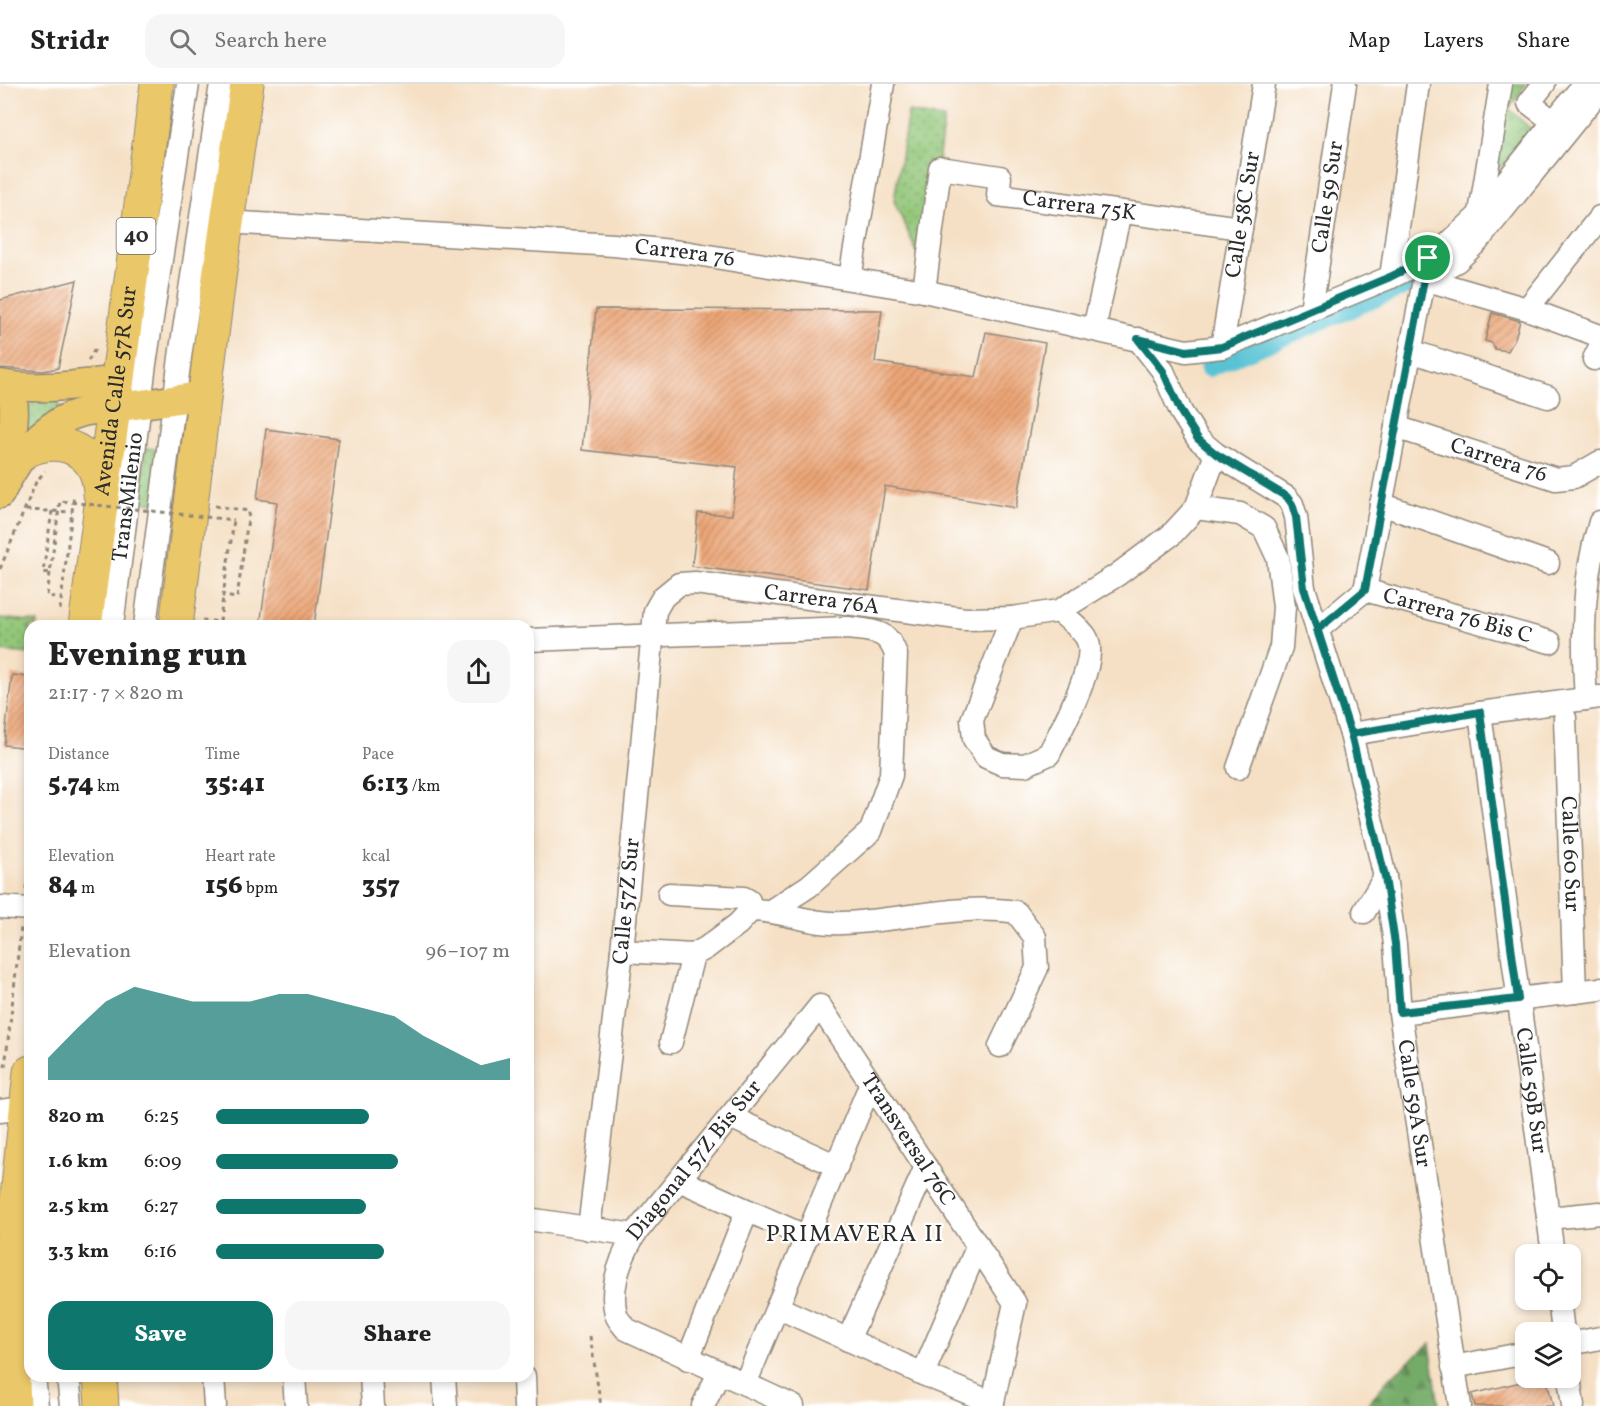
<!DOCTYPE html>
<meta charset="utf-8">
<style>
:root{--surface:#fff;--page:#f6f6f6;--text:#222;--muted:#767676;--line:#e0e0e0;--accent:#0f766e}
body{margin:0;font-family:Vollkorn,serif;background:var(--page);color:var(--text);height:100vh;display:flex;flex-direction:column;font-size:22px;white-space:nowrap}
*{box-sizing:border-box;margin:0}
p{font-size:20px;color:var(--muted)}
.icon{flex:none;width:33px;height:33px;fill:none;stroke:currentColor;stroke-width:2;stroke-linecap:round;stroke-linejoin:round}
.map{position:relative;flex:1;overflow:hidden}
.side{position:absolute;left:24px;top:536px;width:510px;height:762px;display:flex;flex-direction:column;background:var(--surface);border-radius:18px;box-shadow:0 3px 9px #0003}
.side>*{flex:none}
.fabs{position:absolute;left:1515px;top:1160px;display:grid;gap:12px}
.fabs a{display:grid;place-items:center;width:66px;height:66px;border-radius:12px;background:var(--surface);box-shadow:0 3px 9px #0003;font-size:30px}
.pin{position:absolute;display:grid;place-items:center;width:51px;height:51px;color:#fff;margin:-26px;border:3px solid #fff;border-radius:50%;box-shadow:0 2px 6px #0007}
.round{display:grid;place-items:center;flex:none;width:63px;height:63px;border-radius:18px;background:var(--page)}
.headline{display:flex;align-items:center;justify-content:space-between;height:102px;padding:0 24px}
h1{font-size:33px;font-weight:800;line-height:45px}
.metrics{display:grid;grid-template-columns:repeat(3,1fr);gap:9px;height:102px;padding:6px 24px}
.metrics div{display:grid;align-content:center}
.metrics b{font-size:26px;font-weight:800}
.metrics small{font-size:16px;font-weight:400}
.metrics p{font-size:16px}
.chart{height:168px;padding:12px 24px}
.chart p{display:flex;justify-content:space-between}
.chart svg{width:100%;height:108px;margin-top:6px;fill:var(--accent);opacity:.7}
.button{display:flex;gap:12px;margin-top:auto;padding:12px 24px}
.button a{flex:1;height:69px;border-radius:18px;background:var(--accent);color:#fff;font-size:24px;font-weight:800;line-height:69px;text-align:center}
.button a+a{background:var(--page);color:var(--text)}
ul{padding:0 24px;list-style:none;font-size:20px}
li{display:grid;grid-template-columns:96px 72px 1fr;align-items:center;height:45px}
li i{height:15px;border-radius:8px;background:var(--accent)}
header{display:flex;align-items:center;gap:36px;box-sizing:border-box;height:84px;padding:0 30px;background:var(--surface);border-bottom:2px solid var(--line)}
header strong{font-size:28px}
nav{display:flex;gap:33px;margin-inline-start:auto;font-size:21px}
.search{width:420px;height:54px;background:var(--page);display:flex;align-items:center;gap:15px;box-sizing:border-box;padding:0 21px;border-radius:18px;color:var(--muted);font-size:22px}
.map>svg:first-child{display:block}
</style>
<header>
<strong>Stridr</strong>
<div class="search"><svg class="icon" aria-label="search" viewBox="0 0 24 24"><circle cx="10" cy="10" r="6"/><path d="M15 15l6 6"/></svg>Search here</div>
<nav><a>Map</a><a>Layers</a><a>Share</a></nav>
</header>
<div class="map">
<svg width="1600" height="1322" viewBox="0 0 1600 1322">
<defs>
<pattern id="grass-dots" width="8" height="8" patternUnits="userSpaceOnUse" patternTransform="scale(1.5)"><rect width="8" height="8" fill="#92c678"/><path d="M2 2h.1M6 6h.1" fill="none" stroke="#77a163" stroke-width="1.8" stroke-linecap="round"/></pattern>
<pattern id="forest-firs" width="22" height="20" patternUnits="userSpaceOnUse" patternTransform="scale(1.5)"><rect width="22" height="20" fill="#75ab68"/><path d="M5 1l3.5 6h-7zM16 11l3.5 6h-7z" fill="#608b56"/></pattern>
<pattern id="park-crowns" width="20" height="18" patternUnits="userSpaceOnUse" patternTransform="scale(1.5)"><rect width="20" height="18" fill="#92c678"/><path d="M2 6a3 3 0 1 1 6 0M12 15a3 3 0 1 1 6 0" fill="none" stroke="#77a163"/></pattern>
<pattern id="building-hatch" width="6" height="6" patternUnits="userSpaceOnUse" patternTransform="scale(1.5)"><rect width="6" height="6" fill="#eda677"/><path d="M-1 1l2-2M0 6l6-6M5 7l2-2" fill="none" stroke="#c08762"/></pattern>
</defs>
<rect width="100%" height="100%" fill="#fff"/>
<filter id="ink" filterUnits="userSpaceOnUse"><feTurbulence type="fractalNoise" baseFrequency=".0167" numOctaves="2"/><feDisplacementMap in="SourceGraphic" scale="12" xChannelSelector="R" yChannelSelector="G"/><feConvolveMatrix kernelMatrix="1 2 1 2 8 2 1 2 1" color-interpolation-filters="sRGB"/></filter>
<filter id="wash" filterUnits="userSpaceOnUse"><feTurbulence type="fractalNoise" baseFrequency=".008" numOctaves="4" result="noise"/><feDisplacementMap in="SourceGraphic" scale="24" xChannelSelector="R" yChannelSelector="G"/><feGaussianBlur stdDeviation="1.35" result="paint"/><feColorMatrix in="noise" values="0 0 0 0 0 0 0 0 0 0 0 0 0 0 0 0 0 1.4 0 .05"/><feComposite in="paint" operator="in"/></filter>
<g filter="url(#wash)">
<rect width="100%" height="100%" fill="#f5e0c5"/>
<!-- grass -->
<g fill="url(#grass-dots)" stroke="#5e7852" stroke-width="1.5">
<path d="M 908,28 L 944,35 L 923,182 L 894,117 Z"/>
<path d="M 58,312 L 60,325 L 15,367 L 27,314 Z"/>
<path d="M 146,364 L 162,366 L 156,419 L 140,417 Z"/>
<path d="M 0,534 L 38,538 L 37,541 L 30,542 L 30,570 L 0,567 Z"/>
</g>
<!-- forest -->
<path fill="url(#forest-firs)" stroke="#506b4a" stroke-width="1.5" d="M 1430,1260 L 1439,1322 L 1367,1322 L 1386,1297 Z"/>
<!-- park -->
<path fill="url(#park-crowns)" stroke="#5e7852" stroke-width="1.5" d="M 1505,0 L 1526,0 L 1509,25 L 1533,47 L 1489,96 Z"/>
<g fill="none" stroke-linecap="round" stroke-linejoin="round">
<!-- canal -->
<path stroke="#58c3d4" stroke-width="18" d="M 1209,284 L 1413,199 L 1430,186"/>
</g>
<g id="blocks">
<!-- building -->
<g fill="url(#building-hatch)">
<path d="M 77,196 L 58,284 L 43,287 L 0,284 L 0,216 Z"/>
<path d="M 596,225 L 882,226 L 875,278 L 976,293 L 986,248 L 1045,259 L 1016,424 L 885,402 L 869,506 L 692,482 L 698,429 L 732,431 L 737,383 L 582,366 Z"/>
<path d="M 1492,229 L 1520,237 L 1515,254 L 1508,267 L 1495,265 L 1492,259 L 1485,257 Z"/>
<path d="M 266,345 L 339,355 L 314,542 L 260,542 L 277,418 L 257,415 Z"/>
<path d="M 12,591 L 30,593 L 30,664 L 4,661 Z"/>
<path d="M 1541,1293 L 1546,1293 L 1553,1322 L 1475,1322 L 1472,1310 Z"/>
</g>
</g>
</g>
<g filter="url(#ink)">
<use href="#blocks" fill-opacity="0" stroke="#908678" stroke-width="1.5"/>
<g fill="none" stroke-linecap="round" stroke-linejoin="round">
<defs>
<g id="minor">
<path d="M 1544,0 L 1529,19 L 1554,38"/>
<path d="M 1480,129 L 1501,0"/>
<path id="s1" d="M 226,138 L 614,161 L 690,169 L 924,207 L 1186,267 L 1222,263 L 1391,193 L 1428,175 L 1445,163 L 1480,130 L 1584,0"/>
<path d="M 1391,193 L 1418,0"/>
<path d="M 850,194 L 883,0"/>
<path d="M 1424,195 L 1457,177 L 1477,158 L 1600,6"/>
<path d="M 1424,195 L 1527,225 L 1600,252"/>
<path id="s2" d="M 924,207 L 940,84 L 1000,93 L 998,111 L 1241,144"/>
<path d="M 1527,225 L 1600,133"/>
<path id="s3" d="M 1311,226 L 1345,0"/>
<path d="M 1094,245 L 1120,128"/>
<path id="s4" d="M 1138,255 L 1163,287 L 1181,328 L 1198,355 L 1216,370 L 1286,413 L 1292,420 L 1296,433 L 1304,504 L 1351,650 L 1385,793 L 1395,860 L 1400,929 L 1460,1322"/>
<path id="s5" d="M 1222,263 L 1264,0"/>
<path d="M 1411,267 L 1548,313"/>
<path d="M 1594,275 L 1600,263"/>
<path id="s6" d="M 1396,343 L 1556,395 L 1574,393 L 1600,378"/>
<path d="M 1381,420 L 1548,479"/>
<path d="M 1196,424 L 1240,430 L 1264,444 L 1278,474 L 1284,523 L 1281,563 L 1238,684"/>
<path id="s7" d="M 1365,506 L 1550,558"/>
<path d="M 1012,534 L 972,636 L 974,655 L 986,673 L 1002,680 L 1025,681 L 1049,670 C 1060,647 1101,576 1086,553 C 1080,543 1067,535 1059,527"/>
<path id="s8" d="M 112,542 L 145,280 L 188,0"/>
<path d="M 145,542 L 181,266 L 221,0"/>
<path d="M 1317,546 L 1365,506 L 1428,175"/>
<path d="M 528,556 L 848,544 C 872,547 888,545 896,571 L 891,691 L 871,747 L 809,802 L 772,826"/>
<path d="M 1586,615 C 1582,556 1582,495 1600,438"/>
<path id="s9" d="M 1480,629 L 1553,1170"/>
<path id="s10" d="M 1565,634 L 1575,908"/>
<path d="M 1351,650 L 1480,629 L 1600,613"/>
<path d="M 0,823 L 30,825"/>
<path d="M 751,826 C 782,826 811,841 842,839 C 900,837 959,819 1016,828 L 1035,853 L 1037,884 L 1000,962"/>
<path d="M 1364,828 L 1385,793"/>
<path d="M 622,867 L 693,871 L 706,864 L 738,840 L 751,826 L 749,817 L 744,814 L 669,810"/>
<path d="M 1400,929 L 1600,905"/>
<path d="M 671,958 L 693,871"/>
<path d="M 0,1027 L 25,1024"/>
<path d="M 730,1033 L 837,1082"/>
<path d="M 679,1096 L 807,1153"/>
<path d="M 1548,1134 L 1600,1129"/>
<path d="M 528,1135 L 634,1151"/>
<path id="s11" d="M 589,1145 L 622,867 L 655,527 L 663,513 L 679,500 L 695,499 L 965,535 L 1012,534 L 1059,527 L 1117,491 L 1171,451 L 1196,424 L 1216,370"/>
<path d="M 1559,1215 L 1563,1248"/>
<path d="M 777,1223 L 923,1290 L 993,1319"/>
<path d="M 848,1256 L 926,1083"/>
<path d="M 1570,1260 L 1600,1254"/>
<path d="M 688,1275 L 747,1127"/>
<path d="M 1453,1283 L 1526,1269"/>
<path d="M 923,1290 L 978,1161"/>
<path d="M 34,1292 L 37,1322"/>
<path d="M 68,1292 L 71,1322"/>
<path d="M 213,1292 L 215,1322"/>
<path d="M 294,1292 L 296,1322"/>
<path d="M 371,1292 L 373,1322"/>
<path d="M 444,1292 L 446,1322"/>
<path d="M 524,1292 L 525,1322"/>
<path d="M 1569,1293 L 1573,1322"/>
<path d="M 745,1300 L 871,999"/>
<path d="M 703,1322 L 719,1289"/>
<path id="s12" d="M 793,1322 L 626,1245 C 623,1241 617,1235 616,1230 C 609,1203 621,1174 634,1151 L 820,922 L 1015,1219 L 992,1322"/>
</g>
<g id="major">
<path d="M 0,300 C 38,307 78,301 116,296"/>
<path d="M 2,393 C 8,364 21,330 9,302"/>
<path d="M 0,410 C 17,374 43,338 83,328 C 96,325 108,325 120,323 C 148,319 176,316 204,311"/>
</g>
<g id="highway">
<path d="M 26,367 C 62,350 99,367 100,410"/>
<path id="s13" d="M 85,542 L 157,0"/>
<path d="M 176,542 L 219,194 L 247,0"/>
<path d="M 100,1292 L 102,1322"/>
<path d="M 14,1322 L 11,1249 L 12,1161 L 30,988"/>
</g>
</defs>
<!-- minor casing -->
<use href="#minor" stroke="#908678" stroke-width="25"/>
<!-- major casing -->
<use href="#major" stroke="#908678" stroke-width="31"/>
<!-- highway casing -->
<use href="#highway" stroke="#908678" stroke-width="35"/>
<!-- path -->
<g stroke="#908678" stroke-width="3" stroke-dasharray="4.5 4.5" stroke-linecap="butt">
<path d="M 88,277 L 95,265"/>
<path d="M 215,422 L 249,427 L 237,514 L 223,512 L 234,436"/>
<path d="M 26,426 L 72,428"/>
<path d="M 0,485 L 36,398 L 45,387"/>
<path d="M 50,489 L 47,512 L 61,514"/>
<path d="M 60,526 L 74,411"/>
<path d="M 202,536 L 220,538 L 223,512"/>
<path d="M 26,805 L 30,771"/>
<path d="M 5,983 L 21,844"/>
<path d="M 590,1252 L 601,1322"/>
</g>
<!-- minor -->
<use href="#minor" stroke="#fff" stroke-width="22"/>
<!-- major -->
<use href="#major" stroke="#eac769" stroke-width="28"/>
<!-- highway -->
<use href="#highway" stroke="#eac769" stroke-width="33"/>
<!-- path-bridge -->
<path stroke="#908678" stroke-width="3" stroke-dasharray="4.5 4.5" stroke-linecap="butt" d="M 52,427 L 43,488 L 50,489 L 60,417 L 234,436"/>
</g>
</g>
<g fill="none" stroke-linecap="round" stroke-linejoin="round" filter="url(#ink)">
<defs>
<path id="route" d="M 1428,174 L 1390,193 L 1222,263 L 1186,267 L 1138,255 L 1163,287 L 1181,328 L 1198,355 L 1216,370 L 1287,413 L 1292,420 L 1296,433 L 1304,504 L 1351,650 L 1385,793 L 1395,860 L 1400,928 L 1518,915 L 1480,628 L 1351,650 L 1317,546 L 1365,506 L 1428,174"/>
</defs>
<!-- route casing -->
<use href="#route" stroke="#fff" stroke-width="12"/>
<!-- route -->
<use href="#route" stroke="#0f766e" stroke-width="8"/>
</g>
<g text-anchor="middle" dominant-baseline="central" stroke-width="4.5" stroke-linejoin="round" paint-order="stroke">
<!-- shield labels -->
<rect fill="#fff" stroke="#6b6b6b" stroke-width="1.5" x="116.5" y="134" width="39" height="36" rx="4.5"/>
<g font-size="21" font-weight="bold" fill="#2b2b2b">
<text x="136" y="152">40</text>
</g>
<!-- street labels -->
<g font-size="22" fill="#2b2b2b" stroke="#fff">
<text stroke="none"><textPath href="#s3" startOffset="114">Calle 59 Sur</textPath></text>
<text stroke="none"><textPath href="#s2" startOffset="285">Carrera 75K</textPath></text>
<text stroke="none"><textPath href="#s5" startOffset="134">Calle 58C Sur</textPath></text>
<text stroke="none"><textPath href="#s1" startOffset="460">Carrera 76</textPath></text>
<text stroke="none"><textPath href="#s13" startOffset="237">Avenida Calle 57R Sur</textPath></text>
<text stroke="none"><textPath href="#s6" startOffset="108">Carrera 76</textPath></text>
<text stroke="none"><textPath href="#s8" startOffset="130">TransMilenio</textPath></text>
<text stroke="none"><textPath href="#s11" startOffset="802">Carrera 76A</textPath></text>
<text stroke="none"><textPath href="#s7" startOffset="96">Carrera 76 Bis C</textPath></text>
<text stroke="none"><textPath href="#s10" startOffset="136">Calle 60 Sur</textPath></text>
<text stroke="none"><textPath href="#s11" startOffset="330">Calle 57Z Sur</textPath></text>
<text stroke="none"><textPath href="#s9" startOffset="381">Calle 59B Sur</textPath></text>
<text stroke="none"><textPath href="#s4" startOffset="846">Calle 59A Sur</textPath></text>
<text stroke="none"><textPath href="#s12" startOffset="740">Transversal 76C</textPath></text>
<text stroke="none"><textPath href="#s12" startOffset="381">Diagonal 57Z Bis Sur</textPath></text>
</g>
<!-- neighbourhood labels -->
<g font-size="24" letter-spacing="1.5" fill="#2b2b2b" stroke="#fff">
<text x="855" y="1151">PRIMAVERA II</text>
</g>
</g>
</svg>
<div class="fabs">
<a><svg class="icon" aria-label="locate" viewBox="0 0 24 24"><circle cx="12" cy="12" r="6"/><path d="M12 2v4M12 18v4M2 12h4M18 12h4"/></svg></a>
<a><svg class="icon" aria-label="layers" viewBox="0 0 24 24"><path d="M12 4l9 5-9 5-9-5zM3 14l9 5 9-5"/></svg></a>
</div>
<div class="pin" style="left:1428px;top:174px;background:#1e9e55"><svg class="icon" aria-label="arrive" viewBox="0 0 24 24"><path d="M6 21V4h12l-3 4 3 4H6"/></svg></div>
<section class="side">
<div class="headline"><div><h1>Evening run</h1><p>21:17 · 7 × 820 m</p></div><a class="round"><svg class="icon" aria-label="share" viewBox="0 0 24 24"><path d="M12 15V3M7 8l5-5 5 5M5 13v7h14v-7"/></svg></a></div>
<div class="metrics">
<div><p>Distance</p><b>5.74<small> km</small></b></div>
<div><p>Time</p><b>35:41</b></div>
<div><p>Pace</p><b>6:13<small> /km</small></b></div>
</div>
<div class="metrics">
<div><p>Elevation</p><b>84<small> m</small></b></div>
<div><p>Heart rate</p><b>156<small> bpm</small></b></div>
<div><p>kcal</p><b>357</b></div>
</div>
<div class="chart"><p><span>Elevation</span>96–107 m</p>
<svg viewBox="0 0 160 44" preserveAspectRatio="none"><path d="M0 44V35L10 23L20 12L30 6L40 9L50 12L60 12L70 12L80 9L90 9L100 12L110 15L120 18L130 26L140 32L150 38L160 35V44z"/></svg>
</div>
<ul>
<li><b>820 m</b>6:25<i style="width:52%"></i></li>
<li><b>1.6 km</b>6:09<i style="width:62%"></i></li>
<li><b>2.5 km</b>6:27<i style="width:51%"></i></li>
<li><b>3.3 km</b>6:16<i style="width:57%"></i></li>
</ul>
<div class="button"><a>Save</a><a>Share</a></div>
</section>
</div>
